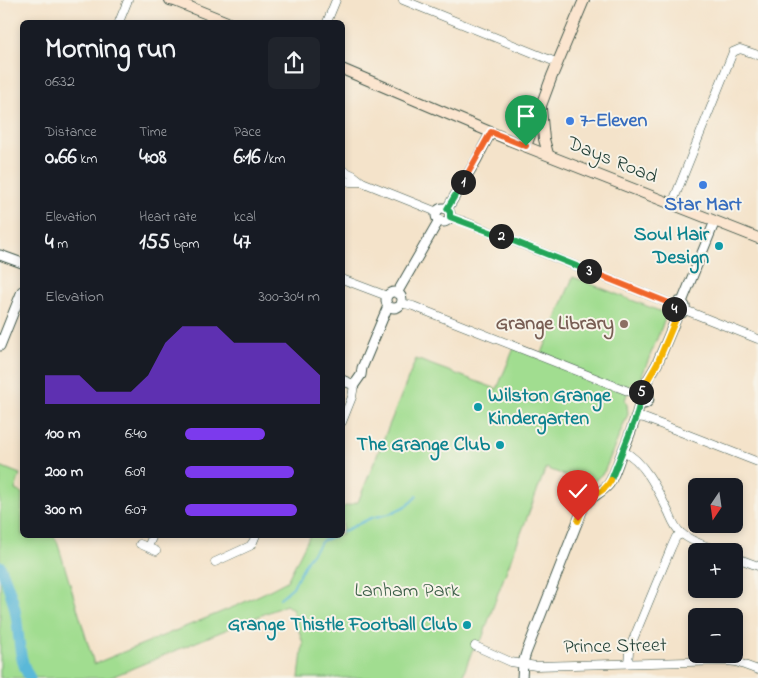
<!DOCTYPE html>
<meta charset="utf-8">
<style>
:root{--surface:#171b24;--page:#20242c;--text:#f1f3f6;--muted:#9ea1a6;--accent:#7c3aed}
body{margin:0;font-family:"Indie Flower",sans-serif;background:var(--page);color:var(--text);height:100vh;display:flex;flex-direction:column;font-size:19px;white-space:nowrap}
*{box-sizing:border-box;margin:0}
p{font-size:16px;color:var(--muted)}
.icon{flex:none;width:28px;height:28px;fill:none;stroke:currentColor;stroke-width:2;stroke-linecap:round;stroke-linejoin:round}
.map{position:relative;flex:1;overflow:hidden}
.panel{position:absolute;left:20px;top:20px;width:325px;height:518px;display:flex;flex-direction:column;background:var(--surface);border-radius:8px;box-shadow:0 2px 8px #0003}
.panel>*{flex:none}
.needle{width:32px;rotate:193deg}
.fabs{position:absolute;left:688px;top:478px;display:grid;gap:10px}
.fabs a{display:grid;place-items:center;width:55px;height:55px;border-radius:8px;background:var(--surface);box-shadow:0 2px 8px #0003;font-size:25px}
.pin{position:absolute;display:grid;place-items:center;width:42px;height:42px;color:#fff;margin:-51px -21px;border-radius:50% 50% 50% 0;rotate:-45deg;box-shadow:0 0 5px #0007}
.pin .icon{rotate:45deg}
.km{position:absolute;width:25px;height:25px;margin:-12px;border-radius:50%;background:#222;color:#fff;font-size:14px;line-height:25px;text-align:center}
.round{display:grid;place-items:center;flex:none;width:52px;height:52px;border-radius:8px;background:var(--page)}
.head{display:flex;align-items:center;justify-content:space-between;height:85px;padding:0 25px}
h1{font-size:28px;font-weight:700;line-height:38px}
.stats{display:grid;grid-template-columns:repeat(3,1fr);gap:8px;height:85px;padding:5px 25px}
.stats div{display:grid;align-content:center}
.stats b{font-size:21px;font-weight:700}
.stats small{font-size:14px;font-weight:400}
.stats p{font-size:14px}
.chart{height:140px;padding:10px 25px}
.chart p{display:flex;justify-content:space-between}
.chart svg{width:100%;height:90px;margin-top:5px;fill:var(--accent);opacity:.7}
ul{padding:0 25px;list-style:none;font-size:16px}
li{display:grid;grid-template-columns:80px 60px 1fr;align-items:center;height:38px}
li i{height:12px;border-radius:6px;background:var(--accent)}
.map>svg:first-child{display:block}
</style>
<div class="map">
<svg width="758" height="678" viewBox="0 0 758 678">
<rect width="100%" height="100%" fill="#f7f3e8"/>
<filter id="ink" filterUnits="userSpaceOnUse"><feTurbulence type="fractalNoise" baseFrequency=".02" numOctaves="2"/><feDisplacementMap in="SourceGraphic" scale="10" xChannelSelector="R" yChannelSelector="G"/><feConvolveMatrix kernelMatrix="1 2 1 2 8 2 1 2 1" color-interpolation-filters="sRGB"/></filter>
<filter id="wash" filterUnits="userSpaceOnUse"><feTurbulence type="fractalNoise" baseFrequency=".0096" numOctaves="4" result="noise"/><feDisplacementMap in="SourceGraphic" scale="20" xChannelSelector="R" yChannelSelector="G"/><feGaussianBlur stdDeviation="1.12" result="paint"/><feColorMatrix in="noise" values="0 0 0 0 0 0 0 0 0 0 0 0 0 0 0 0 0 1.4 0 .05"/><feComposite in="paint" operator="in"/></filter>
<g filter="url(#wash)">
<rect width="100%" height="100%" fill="#f4e3ca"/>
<!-- green -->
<path fill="#a1dd90" stroke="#608d62" d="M 573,277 L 667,314 L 641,378 L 631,383 L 625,400 L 627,405 L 628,414 L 604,472 L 590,485 L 546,468 L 498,593 L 482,639 L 472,651 L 462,678 L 299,678 L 303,643 L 292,609 L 286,605 L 109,678 L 0,678 L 0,466 L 20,474 L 15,490 L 22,493 L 22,535 L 53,535 L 57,541 L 94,664 L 236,606 L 266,592 L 287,581 L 310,535 L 342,535 L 343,507 L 358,502 L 416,359 L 497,389 L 514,348 L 540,358 Z"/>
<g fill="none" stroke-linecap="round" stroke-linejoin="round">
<!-- stream -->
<g stroke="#5ab8d8" stroke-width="2">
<path d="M 342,532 L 371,518 L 389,514 L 408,505 L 417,496"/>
<path d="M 280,598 L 293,587 L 307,560 L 322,541 L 336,535"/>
</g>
<!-- river -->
<path stroke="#5ab8d8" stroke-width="11" d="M 0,566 C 6,580 12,595 15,610 C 20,633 17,658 30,678"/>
</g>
</g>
<g filter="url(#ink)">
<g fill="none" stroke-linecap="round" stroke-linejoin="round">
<defs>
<g id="minor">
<path d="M 403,0 L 558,63"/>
<path d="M 119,22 L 128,0"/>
<path d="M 327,22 L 336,0"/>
<path d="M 342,170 L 353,175 L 362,182 L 437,212"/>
<path d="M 342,180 L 350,182 L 362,182"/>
<path d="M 672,204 L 733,52 L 740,49 L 758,55"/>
<path d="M 450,217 L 463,221 L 674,305"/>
<path d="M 342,279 L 387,296"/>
<path d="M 401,303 L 413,306 L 638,395"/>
<path d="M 685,310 L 758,339"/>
<path d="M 636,417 L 644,418 L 668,427 L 758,462"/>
<path d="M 342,422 L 352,397 L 354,385"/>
<path d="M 623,451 C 645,461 659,493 669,513 C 672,520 675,528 681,533 C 691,542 707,546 720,551"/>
<path d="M 140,544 L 156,551"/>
<path d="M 148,547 L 153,535"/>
<path d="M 734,557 L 758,566"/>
<path d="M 215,562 L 250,546 L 253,542 L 256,535"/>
<path d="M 475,646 L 511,662 L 536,666 L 726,661 L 736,662 L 758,670"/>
<path d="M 628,663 L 629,652 L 630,647 L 671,548 L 676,537 L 682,534"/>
</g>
<g id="tertiary">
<circle cx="443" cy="215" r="7"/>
<path d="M 447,209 L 476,161 L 491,132"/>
<path d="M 0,255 L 22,263"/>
<circle cx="394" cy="300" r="8"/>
<path d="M 397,293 L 439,220"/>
<path d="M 682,302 L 715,221"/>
<path d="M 0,346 L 22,291"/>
<path d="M 342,380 L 354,385 L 361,375 L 362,368 L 388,306"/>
<path d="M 644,392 L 646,383 L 657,364 L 678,314 L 682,313 L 685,310 L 685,306 L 682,302 L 678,302 L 674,305 L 674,310 L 678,314"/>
<circle cx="643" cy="398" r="6"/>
<path d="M 522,678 L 523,663 L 526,653 L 583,508 C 590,496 601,494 609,484 C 614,476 617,467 620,458 C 628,440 635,422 640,403"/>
</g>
<g id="secondary">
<path d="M 170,0 L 175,1 L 227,22"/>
<path d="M 342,69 L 509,140 L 758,238"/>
<path d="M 541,109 L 544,139 L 548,154"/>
<path d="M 526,146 L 552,76 L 584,0"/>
</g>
</defs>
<!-- minor casing -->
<use href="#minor" stroke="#3f564a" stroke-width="9"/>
<!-- tertiary casing -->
<use href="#tertiary" stroke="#3f564a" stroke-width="11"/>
<!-- secondary casing -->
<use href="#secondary" stroke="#3f564a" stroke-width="12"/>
<!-- minor -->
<use href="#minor" stroke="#fff" stroke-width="8"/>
<!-- tertiary -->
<use href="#tertiary" stroke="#fff" stroke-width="9"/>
<!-- secondary -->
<use href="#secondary" stroke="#fbe5cf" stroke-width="10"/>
</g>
</g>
<g fill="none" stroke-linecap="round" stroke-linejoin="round" filter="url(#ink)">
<defs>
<path id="split-1" d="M 463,182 L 491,132 L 526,146"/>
<path id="split-2" d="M 463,182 L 447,209 L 450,212 L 450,217 L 501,236"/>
<path id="split-3" d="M 501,236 L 589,271"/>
<path id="split-4" d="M 589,271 L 674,305 L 674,309"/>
<path id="split-5" d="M 641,392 L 644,392 L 646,383 L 657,364 L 678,314 L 675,312 L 674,309"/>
<path id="split-6" d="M 611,480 L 636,417 L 640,402 L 637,397 L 641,392"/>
<path id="split-7" d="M 578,521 C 581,514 583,504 589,499 C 598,492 605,491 611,480"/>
</defs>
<!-- split-1 casing -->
<use href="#split-1" stroke="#fff" stroke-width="10"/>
<!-- split-2 casing -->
<use href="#split-2" stroke="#fff" stroke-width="10"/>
<!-- split-3 casing -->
<use href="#split-3" stroke="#fff" stroke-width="10"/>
<!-- split-4 casing -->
<use href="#split-4" stroke="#fff" stroke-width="10"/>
<!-- split-5 casing -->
<use href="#split-5" stroke="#fff" stroke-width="10"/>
<!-- split-6 casing -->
<use href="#split-6" stroke="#fff" stroke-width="10"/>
<!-- split-7 casing -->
<use href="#split-7" stroke="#fff" stroke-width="10"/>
<!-- split-1 -->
<use href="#split-1" stroke="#f0652b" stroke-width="6"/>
<!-- split-2 -->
<use href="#split-2" stroke="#22a559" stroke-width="6"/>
<!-- split-3 -->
<use href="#split-3" stroke="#22a559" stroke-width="6"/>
<!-- split-4 -->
<use href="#split-4" stroke="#f0652b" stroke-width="6"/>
<!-- split-5 -->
<use href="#split-5" stroke="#f5b400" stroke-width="6"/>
<!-- split-6 -->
<use href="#split-6" stroke="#22a559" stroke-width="6"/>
<!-- split-7 -->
<use href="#split-7" stroke="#f5b400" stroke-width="6"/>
</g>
<!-- markers -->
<g fill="#3f7fe0" stroke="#f7f3e8" stroke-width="2">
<circle cx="570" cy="121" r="5"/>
<circle cx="703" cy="185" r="5"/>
</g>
<g fill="#0f9aa8" stroke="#f7f3e8" stroke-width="2">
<circle cx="719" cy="246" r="5"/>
<circle cx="478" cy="407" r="5"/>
<circle cx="500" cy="445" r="5"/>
<circle cx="467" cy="625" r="5"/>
</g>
<circle fill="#8d6e63" stroke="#f7f3e8" stroke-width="2" cx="624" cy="324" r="5"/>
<g text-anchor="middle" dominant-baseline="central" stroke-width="4" stroke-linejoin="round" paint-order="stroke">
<!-- shop labels -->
<g font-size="20" font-weight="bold" fill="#366cbe" stroke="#f7f3e8" text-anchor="start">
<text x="580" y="121">7-Eleven</text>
<text x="703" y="205" text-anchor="middle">Star Mart</text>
</g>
<!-- street labels -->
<g font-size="20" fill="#1f3d34" stroke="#f7f3e8">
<text transform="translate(612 161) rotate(22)">Days Road</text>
<text transform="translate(615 647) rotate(-1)">Prince Street</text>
</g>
<!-- culture labels -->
<g font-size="20" font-weight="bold" fill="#0d838f" stroke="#f7f3e8" text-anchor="end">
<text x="709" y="235">Soul Hair<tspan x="709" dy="23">Design</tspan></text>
<text x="488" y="396" text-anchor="start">Wilston Grange<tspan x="488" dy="23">Kindergarten</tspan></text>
<text x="490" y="445">The Grange Club</text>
<text x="457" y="625">Grange Thistle Football Club</text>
</g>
<!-- education labels -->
<g font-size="20" font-weight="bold" fill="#785e54" stroke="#f7f3e8" text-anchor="end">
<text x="614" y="324">Grange Library</text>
</g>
<!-- park labels -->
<g font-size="20" fill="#395d46" stroke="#f7f3e8">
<text x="407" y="591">Lanham Park</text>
</g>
</g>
</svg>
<div class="fabs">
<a><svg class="needle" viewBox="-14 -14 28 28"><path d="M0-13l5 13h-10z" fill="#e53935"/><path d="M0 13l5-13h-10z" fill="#9ea1a6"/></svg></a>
<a>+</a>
<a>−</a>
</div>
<div class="pin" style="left:526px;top:146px;background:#1e9e55"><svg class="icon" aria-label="arrive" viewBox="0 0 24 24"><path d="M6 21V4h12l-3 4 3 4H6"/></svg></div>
<div class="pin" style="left:578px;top:521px;background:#d93025"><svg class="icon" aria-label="check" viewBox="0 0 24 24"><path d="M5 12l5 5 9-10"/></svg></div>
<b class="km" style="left:463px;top:182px">1</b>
<b class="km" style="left:501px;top:236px">2</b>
<b class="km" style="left:589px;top:271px">3</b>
<b class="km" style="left:674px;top:309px">4</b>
<b class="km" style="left:641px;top:392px">5</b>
<section class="panel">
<div class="head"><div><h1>Morning run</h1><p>06:32</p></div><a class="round"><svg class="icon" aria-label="share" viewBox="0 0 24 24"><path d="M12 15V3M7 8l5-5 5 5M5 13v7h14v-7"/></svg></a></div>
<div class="stats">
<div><p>Distance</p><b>0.66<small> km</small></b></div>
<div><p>Time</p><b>4:08</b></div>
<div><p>Pace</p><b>6:16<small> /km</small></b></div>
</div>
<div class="stats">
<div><p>Elevation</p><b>4<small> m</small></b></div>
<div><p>Heart rate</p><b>155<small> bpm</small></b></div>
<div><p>kcal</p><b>47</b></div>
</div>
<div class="chart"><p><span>Elevation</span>300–304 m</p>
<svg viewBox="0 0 160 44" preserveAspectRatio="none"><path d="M0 44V30L10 30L20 30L30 38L40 38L50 38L60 30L70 14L80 6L90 6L100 6L110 14L120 14L130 14L140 14L150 22L160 30V44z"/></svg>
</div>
<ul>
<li><b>100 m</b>6:40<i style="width:59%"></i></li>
<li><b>200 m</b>6:09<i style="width:81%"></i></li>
<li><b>300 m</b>6:07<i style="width:83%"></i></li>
</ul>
</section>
</div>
